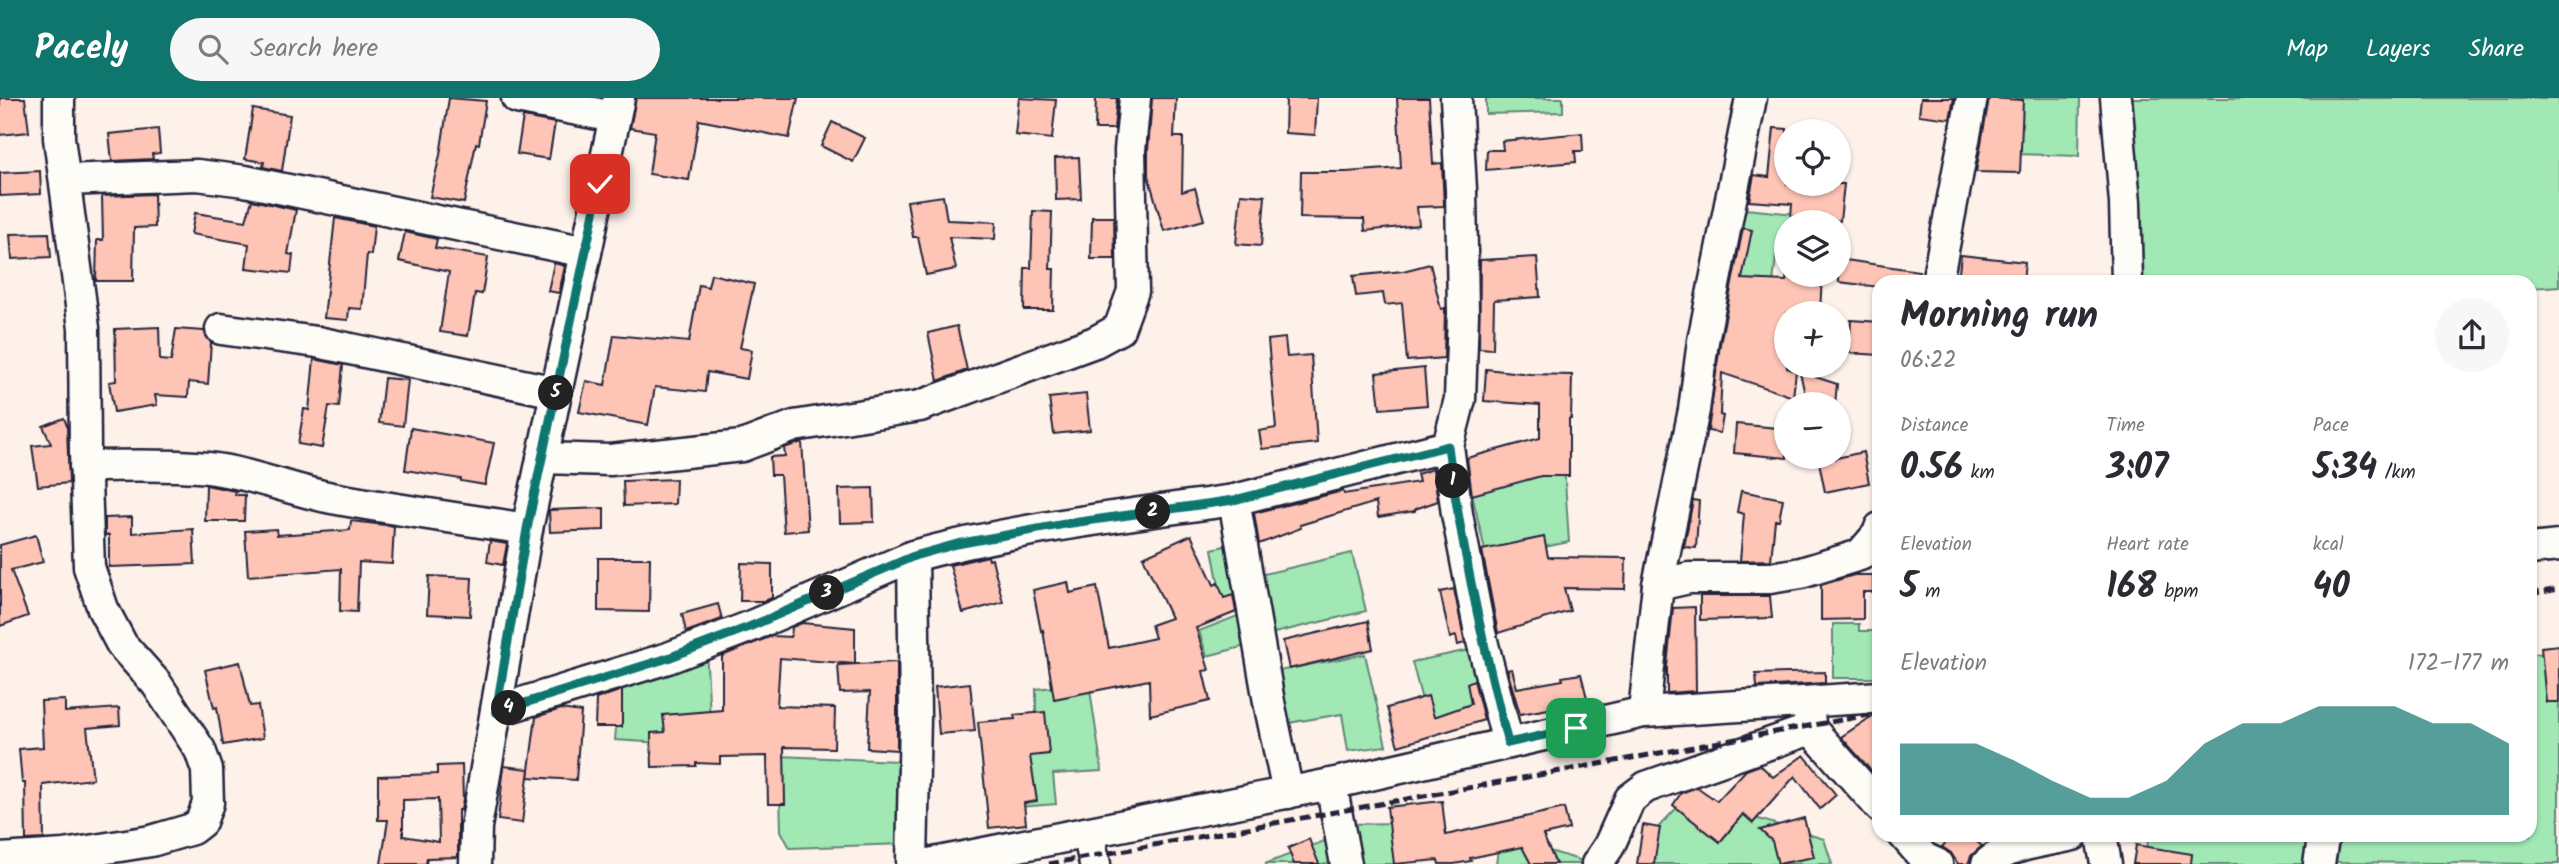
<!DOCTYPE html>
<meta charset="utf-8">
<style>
:root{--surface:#fff;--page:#f7f7f7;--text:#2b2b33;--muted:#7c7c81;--accent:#0f766e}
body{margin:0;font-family:Kalam,sans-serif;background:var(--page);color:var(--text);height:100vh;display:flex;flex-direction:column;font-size:26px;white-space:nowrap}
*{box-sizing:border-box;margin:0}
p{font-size:23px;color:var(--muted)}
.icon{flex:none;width:38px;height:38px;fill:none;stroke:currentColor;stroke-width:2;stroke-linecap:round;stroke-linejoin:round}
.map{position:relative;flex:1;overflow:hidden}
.details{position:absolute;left:1872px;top:177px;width:665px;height:567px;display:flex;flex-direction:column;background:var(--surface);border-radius:21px;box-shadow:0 2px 5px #0004}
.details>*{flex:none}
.tools{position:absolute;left:1774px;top:21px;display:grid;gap:14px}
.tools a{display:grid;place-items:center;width:77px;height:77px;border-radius:50%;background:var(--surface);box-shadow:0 2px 5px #0004;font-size:35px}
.pin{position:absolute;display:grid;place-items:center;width:60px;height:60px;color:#fff;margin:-30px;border-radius:14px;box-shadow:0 4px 10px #0006}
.km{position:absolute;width:35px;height:35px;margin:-18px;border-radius:50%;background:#222;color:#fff;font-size:19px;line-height:35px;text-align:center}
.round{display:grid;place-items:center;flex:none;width:74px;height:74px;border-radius:37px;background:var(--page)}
.headline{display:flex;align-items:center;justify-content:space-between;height:119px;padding:0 28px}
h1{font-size:38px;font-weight:700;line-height:52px}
.stats{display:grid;grid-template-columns:repeat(3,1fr);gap:10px;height:119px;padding:7px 28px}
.stats div{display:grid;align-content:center}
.stats b{font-size:35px;font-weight:700}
.stats small{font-size:19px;font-weight:400}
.stats p{font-size:19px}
.chart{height:196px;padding:14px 28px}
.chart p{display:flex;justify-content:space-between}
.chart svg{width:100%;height:126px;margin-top:7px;fill:var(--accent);opacity:.7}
header{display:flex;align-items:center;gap:42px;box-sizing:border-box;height:98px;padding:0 35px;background:var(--accent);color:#fff}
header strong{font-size:33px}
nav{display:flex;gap:38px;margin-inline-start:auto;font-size:24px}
.search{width:490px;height:63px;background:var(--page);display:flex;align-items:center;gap:18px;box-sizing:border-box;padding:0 24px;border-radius:38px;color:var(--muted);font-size:26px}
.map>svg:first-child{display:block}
</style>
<header>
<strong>Pacely</strong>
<div class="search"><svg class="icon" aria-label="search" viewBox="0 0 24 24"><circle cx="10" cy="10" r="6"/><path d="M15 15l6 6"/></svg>Search here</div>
<nav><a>Map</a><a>Layers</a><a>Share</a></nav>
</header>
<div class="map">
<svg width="2559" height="766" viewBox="0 0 2559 766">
<rect width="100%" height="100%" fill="#fdf1ea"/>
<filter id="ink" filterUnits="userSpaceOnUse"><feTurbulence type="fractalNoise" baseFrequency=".0143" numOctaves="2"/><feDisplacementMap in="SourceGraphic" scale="14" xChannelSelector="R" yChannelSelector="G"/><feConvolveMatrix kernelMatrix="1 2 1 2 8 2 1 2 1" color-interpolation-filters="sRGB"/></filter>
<g filter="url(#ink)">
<!-- green -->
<g fill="#a1e8b5" stroke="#628578" stroke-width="2">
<path d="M 1486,0 L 1563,0 L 1563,14 L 1486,16 Z"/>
<path d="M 2015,0 L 2080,0 L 2079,58 L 2015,56 Z"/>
<path d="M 2122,0 L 2559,0 L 2559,188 L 2531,190 L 2530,184 L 2137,184 Z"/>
<path d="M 1735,110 L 1795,116 L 1794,124 L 1787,124 L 1787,141 L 1778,141 L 1772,194 L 1716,191 Z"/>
<path d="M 1564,367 L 1569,444 L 1487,461 L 1468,379 Z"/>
<path d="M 1233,446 L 1245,500 L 1223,509 L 1212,451 Z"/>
<path d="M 1352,455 L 1366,513 L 1270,536 L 1256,478 Z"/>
<path d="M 1245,515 L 1253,546 L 1207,558 L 1199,533 Z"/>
<path d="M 1833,526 L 1859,526 L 1859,533 L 1879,533 L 1879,580 L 1833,580 Z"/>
<path d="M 706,551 L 710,619 L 677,646 L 615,642 L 620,581 Z"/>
<path d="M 1469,552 L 1485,614 L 1413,634 L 1422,602 L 1412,564 Z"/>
<path d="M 2559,555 L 2559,766 L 2333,764 L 2327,737 L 2530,737 L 2531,556 Z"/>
<path d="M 1365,556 L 1386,648 L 1348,653 L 1342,616 L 1288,625 L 1278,573 Z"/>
<path d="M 1089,585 L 1102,673 L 1053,676 L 1056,706 L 994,711 L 1036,648 L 1036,591 Z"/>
<path d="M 779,658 L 898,663 L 903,746 L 790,750 L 781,733 Z"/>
<path d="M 1687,699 L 1824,741 L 1832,766 L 1638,766 L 1649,739 Z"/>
<path d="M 1396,725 L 1404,766 L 1352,766 L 1348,726 Z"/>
<path d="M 2148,737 L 2318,737 L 2306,766 L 2147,766 Z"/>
<path d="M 1500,738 L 1586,764 L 1586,766 L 1496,766 Z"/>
<path d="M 1332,740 L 1337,766 L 1265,766 Z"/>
</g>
<!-- building -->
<g fill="#fec4b5" stroke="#22223b" stroke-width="2" fill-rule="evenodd">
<path d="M 0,0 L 25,0 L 29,34 L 0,37 Z"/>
<path d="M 449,0 L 486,3 L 479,46 L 476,45 L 464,105 L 430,99 L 440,57 Z"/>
<path d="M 636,0 L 798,0 L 789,40 L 699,22 L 689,82 L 649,76 L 655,34 L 630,30 Z"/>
<path d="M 1019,0 L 1056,2 L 1052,41 L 1015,37 Z"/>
<path d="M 1096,0 L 1117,0 L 1114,31 L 1095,31 Z"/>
<path d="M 1152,0 L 1176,0 L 1174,39 L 1183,39 L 1182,94 L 1195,90 L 1204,122 L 1164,133 L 1148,77 L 1148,53 Z"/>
<path d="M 1286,0 L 1317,0 L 1315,37 L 1285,35 Z"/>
<path d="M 1397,0 L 1429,0 L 1433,66 L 1442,65 L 1444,108 L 1417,109 L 1419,127 L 1365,133 L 1364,121 L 1300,120 L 1301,74 L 1346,74 L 1401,70 Z"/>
<path d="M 1921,0 L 1954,0 L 1950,21 L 1919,17 Z"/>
<path d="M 1989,0 L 2023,2 L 2020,75 L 1976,74 Z"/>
<path d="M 253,11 L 290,17 L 282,73 L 263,69 L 264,64 L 245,61 Z"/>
<path d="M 523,19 L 555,25 L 549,61 L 517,56 Z"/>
<path d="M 832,24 L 865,40 L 853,64 L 821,48 Z"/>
<path d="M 1774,30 L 1787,31 L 1787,86 L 1844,86 L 1840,123 L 1791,118 L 1792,106 L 1749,103 L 1754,77 L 1769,79 Z"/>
<path d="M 158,31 L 160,55 L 152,56 L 153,61 L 112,63 L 109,36 Z"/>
<path d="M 1582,35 L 1583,53 L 1575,53 L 1576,64 L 1486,72 L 1487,52 L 1503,52 L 1502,43 Z"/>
<path d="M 1079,59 L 1081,101 L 1056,102 L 1055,60 Z"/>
<path d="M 40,73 L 41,96 L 0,98 L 0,75 Z"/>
<path d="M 154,96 L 155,129 L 134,130 L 133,183 L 96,183 L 97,142 L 103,142 L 102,98 Z"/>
<path d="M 1241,96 L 1265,98 L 1261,148 L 1236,146 Z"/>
<path d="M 943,98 L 947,122 L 996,124 L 995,141 L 949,139 L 956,171 L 926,177 L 918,139 L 913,139 L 907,103 Z"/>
<path d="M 252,102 L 296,112 L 288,156 L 293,157 L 291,175 L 246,170 L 249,146 L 191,136 L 195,115 L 246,123 Z"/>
<path d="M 1033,113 L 1052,114 L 1050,171 L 1054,171 L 1053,212 L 1024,212 L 1025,170 L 1031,170 Z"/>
<path d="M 1092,119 L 1114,119 L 1115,161 L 1091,161 Z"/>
<path d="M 335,120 L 374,128 L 371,157 L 367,156 L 362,211 L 349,210 L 348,222 L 324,220 Z"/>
<path d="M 1743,130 L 1752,132 L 1742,181 L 1786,183 L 1787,177 L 1822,177 L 1820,215 L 1787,215 L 1787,270 L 1796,273 L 1793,299 L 1722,275 L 1720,317 L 1723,318 L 1720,335 L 1708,333 L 1720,246 Z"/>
<path d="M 405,134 L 437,141 L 435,150 L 488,159 L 482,196 L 475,195 L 468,238 L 440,234 L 449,174 L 399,163 Z"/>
<path d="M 49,135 L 51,159 L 12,161 L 10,136 Z"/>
<path d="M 1961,157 L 2025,164 L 2023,184 L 1958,184 Z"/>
<path d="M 1537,159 L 1540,199 L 1494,202 L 1493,251 L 1479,250 L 1480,162 Z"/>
<path d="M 1839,161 L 1919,173 L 1918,184 L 1880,184 L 1879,189 L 1839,184 Z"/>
<path d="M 554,165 L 565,168 L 559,195 L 548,193 Z"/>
<path d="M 1430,166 L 1441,211 L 1445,210 L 1444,260 L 1407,263 L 1402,205 L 1385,207 L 1383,195 L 1356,198 L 1353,178 L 1403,173 Z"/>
<path d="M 711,176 L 754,186 L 740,250 L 752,252 L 747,281 L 707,274 L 705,294 L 655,289 L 648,327 L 579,314 L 586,283 L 605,287 L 614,237 L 689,244 L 699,187 L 708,189 Z"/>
<path d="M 1851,222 L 1880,224 L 1880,257 L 1849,255 Z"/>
<path d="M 957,228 L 967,272 L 938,283 L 928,235 Z"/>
<path d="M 159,229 L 160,262 L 171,263 L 176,231 L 204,233 L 211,245 L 208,286 L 189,284 L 188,299 L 155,297 L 157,307 L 114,314 L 109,284 L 116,283 L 115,231 Z"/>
<path d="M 1285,240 L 1287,259 L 1311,257 L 1317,345 L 1262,351 L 1259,333 L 1276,330 L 1268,242 Z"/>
<path d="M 314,261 L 343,267 L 339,309 L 329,308 L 322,350 L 298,346 L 304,311 L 309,312 Z"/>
<path d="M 1424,270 L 1427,307 L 1380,311 L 1376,275 Z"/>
<path d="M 1486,271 L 1530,276 L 1572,277 L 1571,321 L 1569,321 L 1569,378 L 1541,378 L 1472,397 L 1467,360 L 1540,340 L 1540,307 L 1484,303 Z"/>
<path d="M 1800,274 L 1837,286 L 1835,306 L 1807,306 Z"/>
<path d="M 384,280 L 408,282 L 403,328 L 379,325 Z"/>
<path d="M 1086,296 L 1090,332 L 1054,336 L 1049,300 Z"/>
<path d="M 64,320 L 67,328 L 69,385 L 38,388 L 32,348 L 51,346 L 43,328 Z"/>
<path d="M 1736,326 L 1787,331 L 1787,360 L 1734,355 Z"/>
<path d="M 411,330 L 494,345 L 485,387 L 461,383 L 461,381 L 405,372 Z"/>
<path d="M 802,344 L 808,432 L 784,434 L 780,377 L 771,377 L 770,359 L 785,358 L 784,350 Z"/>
<path d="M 1863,354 L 1869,385 L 1825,394 L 1819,364 Z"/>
<path d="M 1433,371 L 1438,403 L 1415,411 L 1415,413 L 1378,419 L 1376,404 L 1300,427 L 1301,430 L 1259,446 L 1254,415 L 1343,393 L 1344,396 L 1419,384 L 1417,376 Z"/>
<path d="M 676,381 L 675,406 L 624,408 L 623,383 Z"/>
<path d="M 206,387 L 235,393 L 235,397 L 245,397 L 244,423 L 205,423 Z"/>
<path d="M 873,390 L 874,424 L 840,425 L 839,391 Z"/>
<path d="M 1741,393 L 1783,401 L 1779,422 L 1775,422 L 1771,462 L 1740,463 L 1744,416 L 1737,414 Z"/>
<path d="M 1693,402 L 1699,403 L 1696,450 L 1684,449 Z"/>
<path d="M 604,410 L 604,432 L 550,434 L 549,412 Z"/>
<path d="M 132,419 L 132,435 L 193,431 L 195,466 L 109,469 L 109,437 L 105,437 L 105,420 Z"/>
<path d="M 351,423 L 394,428 L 392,466 L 359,464 L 357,514 L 340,513 L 341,471 L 248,478 L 245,433 L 276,431 L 277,437 L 350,432 Z"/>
<path d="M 36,437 L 43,464 L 11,472 L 28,518 L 0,528 L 0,447 Z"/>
<path d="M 1191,437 L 1214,487 L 1218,485 L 1224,500 L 1233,497 L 1236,514 L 1196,530 L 1209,572 L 1203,573 L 1210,603 L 1150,617 L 1149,582 L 1054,601 L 1043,532 L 1041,533 L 1033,492 L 1068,484 L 1070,495 L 1097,489 L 1109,550 L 1155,540 L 1151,527 L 1171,520 L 1143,459 Z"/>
<path d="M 1544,439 L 1548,459 L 1626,460 L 1625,491 L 1564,490 L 1570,513 L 1498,535 L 1482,452 Z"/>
<path d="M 490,443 L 507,446 L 503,467 L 487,464 Z"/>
<path d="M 988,458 L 989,462 L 992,461 L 1003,504 L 963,515 L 950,467 Z"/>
<path d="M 598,460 L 650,460 L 649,514 L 598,513 Z"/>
<path d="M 741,465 L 772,466 L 772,500 L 764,503 L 740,503 Z"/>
<path d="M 1854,477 L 1873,477 L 1873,494 L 1863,494 L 1863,521 L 1821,522 L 1821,487 Z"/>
<path d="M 429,478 L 472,480 L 470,518 L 427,516 Z"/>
<path d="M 1454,491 L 1465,545 L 1458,547 L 1456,538 L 1450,540 L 1440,494 Z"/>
<path d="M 1770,498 L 1772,520 L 1700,522 L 1700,498 Z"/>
<path d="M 718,506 L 722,521 L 686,534 L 682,516 Z"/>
<path d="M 1695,509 L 1696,593 L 1667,595 L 1667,568 L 1673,510 Z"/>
<path d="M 1368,523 L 1373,551 L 1289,571 L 1283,543 Z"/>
<path d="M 802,525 L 855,530 L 855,566 L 780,560 L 777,608 L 835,610 L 834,650 L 784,649 L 785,706 L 768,706 L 767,658 L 720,659 L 720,666 L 696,665 L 696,668 L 652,669 L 651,635 L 665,634 L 663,617 L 722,612 L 722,558 L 772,538 L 791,539 L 792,529 Z"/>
<path d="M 2559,547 L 2559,604 L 2546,604 L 2541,549 Z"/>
<path d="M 240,564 L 250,608 L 258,607 L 263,640 L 223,647 L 217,609 L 214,610 L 205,572 Z"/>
<path d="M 897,564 L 897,652 L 867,650 L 870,594 L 840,595 L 838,567 Z"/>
<path d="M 1512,571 L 1517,590 L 1563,582 L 1562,579 L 1581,576 L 1588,604 L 1520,616 L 1507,572 Z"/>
<path d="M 1825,574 L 1825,585 L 1757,589 L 1756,576 Z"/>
<path d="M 1474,582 L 1484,622 L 1398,648 L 1387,610 L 1428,598 L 1434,619 L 1471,606 L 1467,585 Z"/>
<path d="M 970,585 L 975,633 L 939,636 L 935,589 Z"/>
<path d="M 622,592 L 622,629 L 595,629 L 596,601 Z"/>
<path d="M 65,602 L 65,614 L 119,610 L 120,627 L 87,630 L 93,681 L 43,687 L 44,741 L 26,742 L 25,685 L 22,685 L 19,651 L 43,649 L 41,603 Z"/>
<path d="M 561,611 L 581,614 L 576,682 L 528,679 L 536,619 Z"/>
<path d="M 1045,614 L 1049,656 L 1030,658 L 1037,703 L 1024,705 L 1026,726 L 989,730 L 978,624 L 1015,621 L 1014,617 Z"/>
<path d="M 1874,617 L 1880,617 L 1880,675 L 1876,678 L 1841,639 Z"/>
<path d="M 1804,657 L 1836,697 L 1820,711 L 1795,678 L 1753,725 L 1743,716 L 1720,744 L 1673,707 L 1681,695 L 1697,689 L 1717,703 L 1746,672 L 1760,667 L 1773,679 Z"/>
<path d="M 462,667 L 463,702 L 461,712 L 458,712 L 458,759 L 427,760 L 426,766 L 381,766 L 388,722 L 378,722 L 378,678 L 437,676 L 437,668 ZM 438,701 L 439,744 L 403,738 L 403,702 Z"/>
<path d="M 504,668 L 529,671 L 522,725 L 498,722 Z"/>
<path d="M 1442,703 L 1446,737 L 1564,710 L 1569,731 L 1543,737 L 1556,766 L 1531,766 L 1522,749 L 1470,760 L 1471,763 L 1454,766 L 1439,766 L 1438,762 L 1394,766 L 1387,709 Z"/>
<path d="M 1804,720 L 1814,759 L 1778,766 L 1772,743 L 1760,732 Z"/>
<path d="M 1643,727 L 1660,730 L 1654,766 L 1637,766 Z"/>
<path d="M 1952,737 L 1969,737 L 1982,748 L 1971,758 L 1968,766 L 1958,766 L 1951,755 L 1942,749 Z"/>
<path d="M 1309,741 L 1319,766 L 1294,766 L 1288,750 Z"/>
<path d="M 2136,747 L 2192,756 L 2191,766 L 2133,766 Z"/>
</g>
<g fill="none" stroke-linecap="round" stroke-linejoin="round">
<defs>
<g id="minor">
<path d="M 517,0 L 614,19"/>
<path d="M 1456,0 L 1461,92 L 1463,215 L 1460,301 L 1448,348 L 1457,416 L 1480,535 L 1508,645"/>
<path d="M 2116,0 L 2125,105 L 2127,184"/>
<path d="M 65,82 L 197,77 L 245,83 L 586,154"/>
<path d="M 1937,184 L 1972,0"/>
<path d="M 221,231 L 317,244 L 556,294"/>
<path d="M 542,360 L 610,362 L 742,348 L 794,328 L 920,308 L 1095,244 L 1119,231 L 1133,193 L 1130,52 L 1135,0"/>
<path d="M 85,368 C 126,368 167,366 208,370 C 251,375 290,392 332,400 C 397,412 462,421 527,431"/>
<path d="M 2530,451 L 2559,448"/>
<path d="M 913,458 C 1018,430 1127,417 1234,402"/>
<path d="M 1658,487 L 1694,312 L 1703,243 L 1751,0"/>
<path d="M 1808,611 L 1811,631 L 1880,709"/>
<path d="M 496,613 L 668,560 L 749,529 L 913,458 L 915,618 L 912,766"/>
<path d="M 1644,614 L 1658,487 L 1689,480 L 1770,480 L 1801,475 L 1860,457 L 1878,436 L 1880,430"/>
<path d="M 1331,686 L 1346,766"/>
<path d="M 1288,695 L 1269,604 L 1234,402 L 1448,348"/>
<path d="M 1088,735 L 1095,766"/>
<path d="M 1904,737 L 1924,760 L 1937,766"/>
<path d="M 2101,737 L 2106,766"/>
<path d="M 0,761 L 64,757 L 151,743 L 192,731 L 201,724 L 208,705 L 207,672 L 200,652 L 156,585 L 122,547 L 103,511 L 89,469 L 85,354 L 84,230 L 59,40 L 59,0"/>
<path d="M 475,766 L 476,729 L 527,431 L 619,0"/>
<path d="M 929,766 L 1331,686 L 1644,614 L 1880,599"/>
<path d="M 1597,766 L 1609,748 L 1630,701 L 1646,689 L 1811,631"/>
<path d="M 1987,766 C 2011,745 2044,744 2073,737"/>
<path d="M 2319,766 L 2323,741 L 2321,737"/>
</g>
</defs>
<!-- minor casing -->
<use href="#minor" stroke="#22223b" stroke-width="35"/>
<!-- minor -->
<use href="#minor" stroke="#fdfcf7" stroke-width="30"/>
<!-- rail -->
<g stroke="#22223b" stroke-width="5" stroke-dasharray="10 5" stroke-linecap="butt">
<path d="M 2530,496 L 2559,491"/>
<path d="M 1049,766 L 1880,615"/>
</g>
</g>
</g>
<g fill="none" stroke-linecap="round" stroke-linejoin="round" filter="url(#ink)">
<defs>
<path id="route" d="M 600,86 L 527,431 L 496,614 L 668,560 L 749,529 L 914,458 L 957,446 L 1065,426 L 1234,402 L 1448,348 C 1461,449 1483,547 1508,645 L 1576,630"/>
</defs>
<!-- route casing -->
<use href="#route" stroke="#fff" stroke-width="14"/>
<!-- route -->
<use href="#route" stroke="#0f766e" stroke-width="9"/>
</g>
</svg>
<div class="tools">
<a><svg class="icon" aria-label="locate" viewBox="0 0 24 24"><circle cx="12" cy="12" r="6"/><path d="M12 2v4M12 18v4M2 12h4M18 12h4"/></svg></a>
<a><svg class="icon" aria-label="layers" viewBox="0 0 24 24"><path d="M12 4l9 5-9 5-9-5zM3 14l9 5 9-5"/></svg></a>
<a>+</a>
<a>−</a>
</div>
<div class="pin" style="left:1576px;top:630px;background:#1e9e55"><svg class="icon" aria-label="arrive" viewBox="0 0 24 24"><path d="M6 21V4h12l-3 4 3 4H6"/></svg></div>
<div class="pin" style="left:600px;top:86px;background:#d93025"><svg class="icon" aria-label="check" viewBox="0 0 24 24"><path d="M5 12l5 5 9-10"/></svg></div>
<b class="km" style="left:1453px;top:383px">1</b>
<b class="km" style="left:1153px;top:414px">2</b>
<b class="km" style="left:827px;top:495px">3</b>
<b class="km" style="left:509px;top:610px">4</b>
<b class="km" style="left:556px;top:295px">5</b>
<section class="details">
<div class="headline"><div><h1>Morning run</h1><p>06:22</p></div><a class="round"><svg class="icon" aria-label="share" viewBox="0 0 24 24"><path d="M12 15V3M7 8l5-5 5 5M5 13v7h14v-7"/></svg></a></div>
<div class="stats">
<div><p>Distance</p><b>0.56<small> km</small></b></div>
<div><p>Time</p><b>3:07</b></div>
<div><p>Pace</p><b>5:34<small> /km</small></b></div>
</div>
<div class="stats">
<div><p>Elevation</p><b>5<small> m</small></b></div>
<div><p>Heart rate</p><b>168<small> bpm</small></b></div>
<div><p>kcal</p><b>40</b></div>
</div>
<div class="chart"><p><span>Elevation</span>172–177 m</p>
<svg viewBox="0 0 160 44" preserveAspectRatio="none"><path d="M0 44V19L10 19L20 19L30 25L40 32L50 38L60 38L70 32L80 19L90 12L100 12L110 6L120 6L130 6L140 12L150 12L160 19V44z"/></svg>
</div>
</section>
</div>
